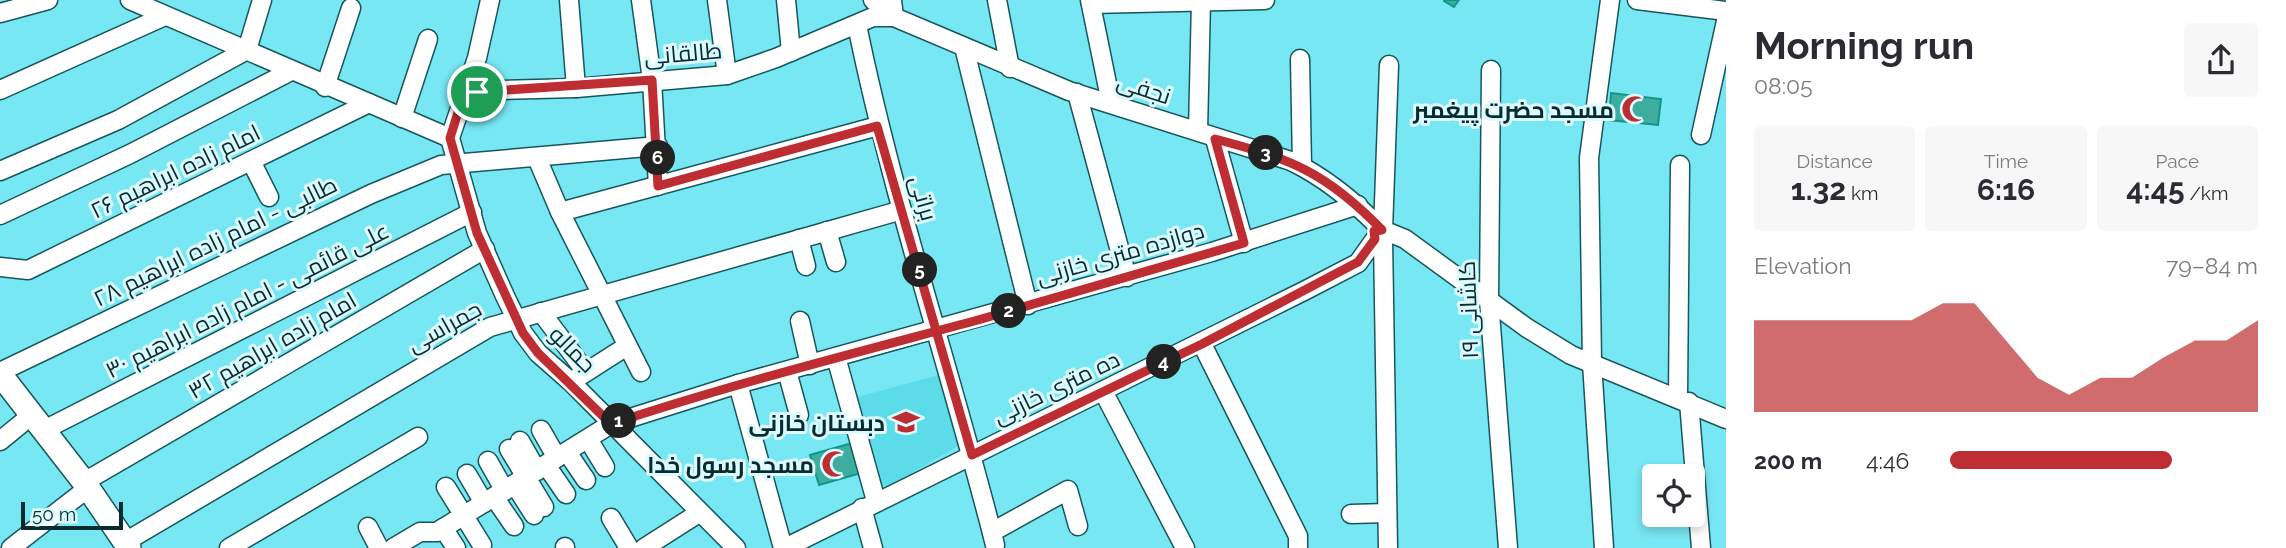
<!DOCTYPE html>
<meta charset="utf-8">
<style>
:root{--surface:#fff;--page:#f7f7f7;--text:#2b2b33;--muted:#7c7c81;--accent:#bd2d32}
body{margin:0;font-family:Raleway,Cairo,sans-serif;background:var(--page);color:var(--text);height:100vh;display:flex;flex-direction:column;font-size:26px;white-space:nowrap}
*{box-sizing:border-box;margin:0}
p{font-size:23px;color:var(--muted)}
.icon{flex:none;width:38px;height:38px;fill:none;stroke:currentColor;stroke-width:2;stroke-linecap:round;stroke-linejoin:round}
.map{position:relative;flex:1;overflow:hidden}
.sheet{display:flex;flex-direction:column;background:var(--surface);width:560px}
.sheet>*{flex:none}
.fabs{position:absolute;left:1642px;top:464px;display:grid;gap:14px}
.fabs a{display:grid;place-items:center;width:63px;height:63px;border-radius:7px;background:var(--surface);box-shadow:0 4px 10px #0003;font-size:35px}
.scale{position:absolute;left:21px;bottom:18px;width:102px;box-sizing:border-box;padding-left:7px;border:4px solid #062c30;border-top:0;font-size:19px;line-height:24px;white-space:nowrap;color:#062c30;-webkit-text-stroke:5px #ddfafe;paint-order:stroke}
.pin{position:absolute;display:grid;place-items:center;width:60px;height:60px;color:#fff;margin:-30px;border:4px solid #fff;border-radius:50%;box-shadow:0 2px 7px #0007}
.km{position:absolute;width:35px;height:35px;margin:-18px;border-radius:50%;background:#222;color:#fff;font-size:19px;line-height:35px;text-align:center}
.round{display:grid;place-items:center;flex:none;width:74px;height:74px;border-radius:7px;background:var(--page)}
.summary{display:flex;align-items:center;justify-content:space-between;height:119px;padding:0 28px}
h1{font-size:38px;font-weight:700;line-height:52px}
.stats{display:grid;grid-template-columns:repeat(3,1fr);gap:10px;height:119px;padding:7px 28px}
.stats div{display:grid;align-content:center;border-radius:7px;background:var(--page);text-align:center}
.stats b{font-size:30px;font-weight:700}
.stats small{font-size:19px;font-weight:400}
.stats p{font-size:19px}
.chart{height:196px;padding:14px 28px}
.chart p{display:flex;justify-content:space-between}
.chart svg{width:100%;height:126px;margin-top:7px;fill:var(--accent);opacity:.7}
ul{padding:0 28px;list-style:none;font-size:23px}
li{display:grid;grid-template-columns:112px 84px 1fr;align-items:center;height:52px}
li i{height:18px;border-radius:9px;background:var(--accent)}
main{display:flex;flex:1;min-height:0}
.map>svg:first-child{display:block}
</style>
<main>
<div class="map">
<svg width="1726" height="548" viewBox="0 0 1726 548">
<rect width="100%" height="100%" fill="#77e7f3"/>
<!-- built -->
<path fill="#5cdbe8" d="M 939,375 L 958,446 L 887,487 L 878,484 L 854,398 Z"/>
<!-- building -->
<g fill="#3dada0" stroke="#139589" stroke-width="2">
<path d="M 1459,0 L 1454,7 L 1444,1 L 1444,0 Z"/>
<path d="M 1611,93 L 1661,99 L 1658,125 L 1609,120 Z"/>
<path d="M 852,443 L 861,473 L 819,485 L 810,455 Z"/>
</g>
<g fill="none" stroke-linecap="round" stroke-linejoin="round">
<defs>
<g id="minor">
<path d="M 130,0 L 450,138"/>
<path d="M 490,0 L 477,58 L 450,138 L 477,233 L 505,296 L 523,333 L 538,353 L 571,382 L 736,548"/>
<path d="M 569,0 L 576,88"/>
<path d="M 641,0 L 652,80 L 658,186"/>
<path d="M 717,0 L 727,75"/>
<path d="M 786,0 L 791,52"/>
<path d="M 873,0 L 894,17"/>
<path d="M 892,0 L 894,17 L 1069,91 L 1291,161 C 1326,178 1355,202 1382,230"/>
<path d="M 997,0 L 1010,68"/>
<path d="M 1090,0 L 1111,103"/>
<path d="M 1637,0 L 1726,11"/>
<path d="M 1091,4 L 1265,0"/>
<path d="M 0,13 L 48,0"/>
<path d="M 857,25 C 893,201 951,371 995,545"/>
<path d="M 964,47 L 1028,305"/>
<path d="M 1300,59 L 1302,166"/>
<path d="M 1491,70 L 1489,300 L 1508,548"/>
<path d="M 325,87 L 351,8"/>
<path d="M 0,90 L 165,16"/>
<path d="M 465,91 L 576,88 L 727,75 L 776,58 L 873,17 L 894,17"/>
<path d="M 1077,93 L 1127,277"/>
<path d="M 402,118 L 428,39"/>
<path d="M 1198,131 L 1201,1"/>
<path d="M 1701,135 L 1726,21"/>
<path d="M 1215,139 L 1244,243"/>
<path d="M 537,158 L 560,212 L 641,372"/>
<path d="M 251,161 L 269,197"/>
<path d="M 0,171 L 118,120 L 247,50 L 262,0"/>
<path d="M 560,212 L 878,126"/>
<path d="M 0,215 L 130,154 L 291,71"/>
<path d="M 1383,230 L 1405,239 L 1527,328 L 1571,355 L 1726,419"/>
<path d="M 1383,230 L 1389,65"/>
<path d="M 827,231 L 836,262"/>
<path d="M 799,239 L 806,266"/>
<path d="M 1383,239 L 1388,548"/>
<path d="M 0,267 L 28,270 L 369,103"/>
<path d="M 541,312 L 586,372"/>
<path d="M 800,321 L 810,365"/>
<path d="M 1202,344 L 1298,536 L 1298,548"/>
<path d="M 836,357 L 876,501"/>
<path d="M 787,371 L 799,415"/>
<path d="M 0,372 L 371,194 L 441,165 L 658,146"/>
<path d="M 577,378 L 627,346"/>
<path d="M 738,384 L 783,548"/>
<path d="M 1103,391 L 1185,548"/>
<path d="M 1678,398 L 1680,165"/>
<path d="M 1689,402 L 1701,548"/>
<path d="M 44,430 L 472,212"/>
<path d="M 541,430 L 557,458"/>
<path d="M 588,439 L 605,467"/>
<path d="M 0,441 L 33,414"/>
<path d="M 520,441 L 537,471"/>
<path d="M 509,449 L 544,507"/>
<path d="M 567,452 L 586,480"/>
<path d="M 488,461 L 505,491"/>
<path d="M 546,465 L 566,494"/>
<path d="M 467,474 L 484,503"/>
<path d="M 84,482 L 485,249"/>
<path d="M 515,485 L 534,515"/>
<path d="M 446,487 L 482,545"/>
<path d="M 494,497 L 514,526"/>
<path d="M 862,508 L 873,548"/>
<path d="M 1351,514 L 1387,513"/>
<path d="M 611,518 L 629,548"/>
<path d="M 368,527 L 379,548"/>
<path d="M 443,528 L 456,548"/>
<path d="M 992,532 L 1068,490 L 1078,526"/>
<path d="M 125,542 L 490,327 L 902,210"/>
<path d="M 565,547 L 565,548"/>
<path d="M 11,548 L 88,488"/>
<path d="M 229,548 L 418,437"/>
<path d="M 393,548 L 420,532 L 437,532 L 611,424 L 738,384 L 1212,252 L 1358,205"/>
<path d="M 644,548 L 699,513"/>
<path d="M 785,548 L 1304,291 L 1358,263 L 1375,239"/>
<path d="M 1604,548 L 1592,363 L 1589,158 L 1610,0"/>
</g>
<path id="major" d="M 0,374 L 84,482 L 129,548"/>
</defs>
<!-- minor casing -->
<use href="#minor" stroke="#17565c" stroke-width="21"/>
<!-- major casing -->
<use href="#major" stroke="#17565c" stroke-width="26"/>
<!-- minor -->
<use href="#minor" stroke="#fff" stroke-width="18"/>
<!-- major -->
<use href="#major" stroke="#fff" stroke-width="23"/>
</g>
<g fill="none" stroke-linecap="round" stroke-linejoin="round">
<defs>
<path id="route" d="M 477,92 L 465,90 L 450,138 L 477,233 L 523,333 L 538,353 L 611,424 C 732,384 855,353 978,320 L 1244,243 L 1215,139 C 1291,159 1326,172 1382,230 L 1374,231 L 1375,239 L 1358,262 L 1202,344 L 972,455 L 877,126 L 658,186 L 652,80 L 477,92"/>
</defs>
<!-- route casing -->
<use href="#route" stroke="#fff" stroke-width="14"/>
<!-- route -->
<use href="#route" stroke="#bd2d32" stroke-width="9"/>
</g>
<!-- icons -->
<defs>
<symbol id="mosque-bare" viewBox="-9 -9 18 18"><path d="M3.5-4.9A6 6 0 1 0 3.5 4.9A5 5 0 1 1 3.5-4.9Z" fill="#bd2d32" stroke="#ddfafe" stroke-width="2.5" paint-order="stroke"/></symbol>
<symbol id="school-bare" viewBox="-9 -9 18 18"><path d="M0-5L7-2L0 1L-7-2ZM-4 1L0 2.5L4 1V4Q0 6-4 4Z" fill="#bd2d32" stroke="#ddfafe" stroke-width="2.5" paint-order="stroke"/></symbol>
</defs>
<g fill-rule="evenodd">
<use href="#mosque-bare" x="1616" y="90" width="38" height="38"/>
<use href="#school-bare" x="887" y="403" width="38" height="38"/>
<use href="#mosque-bare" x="816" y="445" width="38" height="38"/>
</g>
<g text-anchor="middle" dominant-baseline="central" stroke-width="6" stroke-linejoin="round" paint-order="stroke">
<!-- street labels -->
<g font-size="23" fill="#062c30" stroke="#ddfafe">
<text transform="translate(683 53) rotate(-5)">طالقانی</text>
<text transform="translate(1144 88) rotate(18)">نجفی</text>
<text transform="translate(175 171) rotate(-26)">امام زاده ابراهیم ۲۶</text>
<text transform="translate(924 198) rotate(74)">براتی</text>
<text transform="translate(215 241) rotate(-26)">طالبی - امام زاده ابراهیم ۲۸</text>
<text transform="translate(1120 253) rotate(-16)">دوازده متری خازنی</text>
<text transform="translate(247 300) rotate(-27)">علی قائمی - امام زاده ابراهیم ۳۰</text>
<text transform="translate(1468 310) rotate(-92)">کاشانی ۱۹</text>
<text transform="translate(444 326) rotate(-29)">جمراسی</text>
<text transform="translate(272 345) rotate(-30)">امام زاده ابراهیم ۳۲</text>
<text transform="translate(573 349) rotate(45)">جمالو</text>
<text transform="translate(1056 387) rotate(-26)">ده متری خازنی</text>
</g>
<!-- poi labels -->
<g font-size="23" font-weight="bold" fill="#062c30" stroke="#ddfafe" text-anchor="end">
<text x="1614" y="109">مسجد حضرت پیغمبر</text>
<text x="885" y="422">دبستان خازنی</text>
<text x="814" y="464">مسجد رسول خدا</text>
</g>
</g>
</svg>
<div class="fabs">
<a><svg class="icon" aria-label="locate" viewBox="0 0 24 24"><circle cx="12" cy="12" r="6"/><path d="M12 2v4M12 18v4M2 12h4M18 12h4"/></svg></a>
</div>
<div class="scale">50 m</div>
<div class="pin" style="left:477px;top:92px;background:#1e9e55"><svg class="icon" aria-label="arrive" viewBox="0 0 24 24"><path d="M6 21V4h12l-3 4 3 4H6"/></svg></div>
<b class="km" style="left:619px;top:421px">1</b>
<b class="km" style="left:1009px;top:311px">2</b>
<b class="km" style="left:1266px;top:153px">3</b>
<b class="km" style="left:1164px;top:362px">4</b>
<b class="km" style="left:920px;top:270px">5</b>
<b class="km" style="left:658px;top:158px">6</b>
</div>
<section class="sheet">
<div class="summary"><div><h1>Morning run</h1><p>08:05</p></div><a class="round"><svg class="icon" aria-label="share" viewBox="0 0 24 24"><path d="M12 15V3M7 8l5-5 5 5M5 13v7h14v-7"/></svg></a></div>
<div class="stats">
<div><p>Distance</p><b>1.32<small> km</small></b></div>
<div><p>Time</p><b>6:16</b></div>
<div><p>Pace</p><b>4:45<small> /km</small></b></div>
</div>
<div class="chart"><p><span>Elevation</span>79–84 m</p>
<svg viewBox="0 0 160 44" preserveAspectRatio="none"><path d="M0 44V12L10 12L20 12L30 12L40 12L50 12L60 6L70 6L80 19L90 32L100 38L110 32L120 32L130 25L140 19L150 19L160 12V44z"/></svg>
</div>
<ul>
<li><b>200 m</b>4:46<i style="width:72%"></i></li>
</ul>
</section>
</main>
